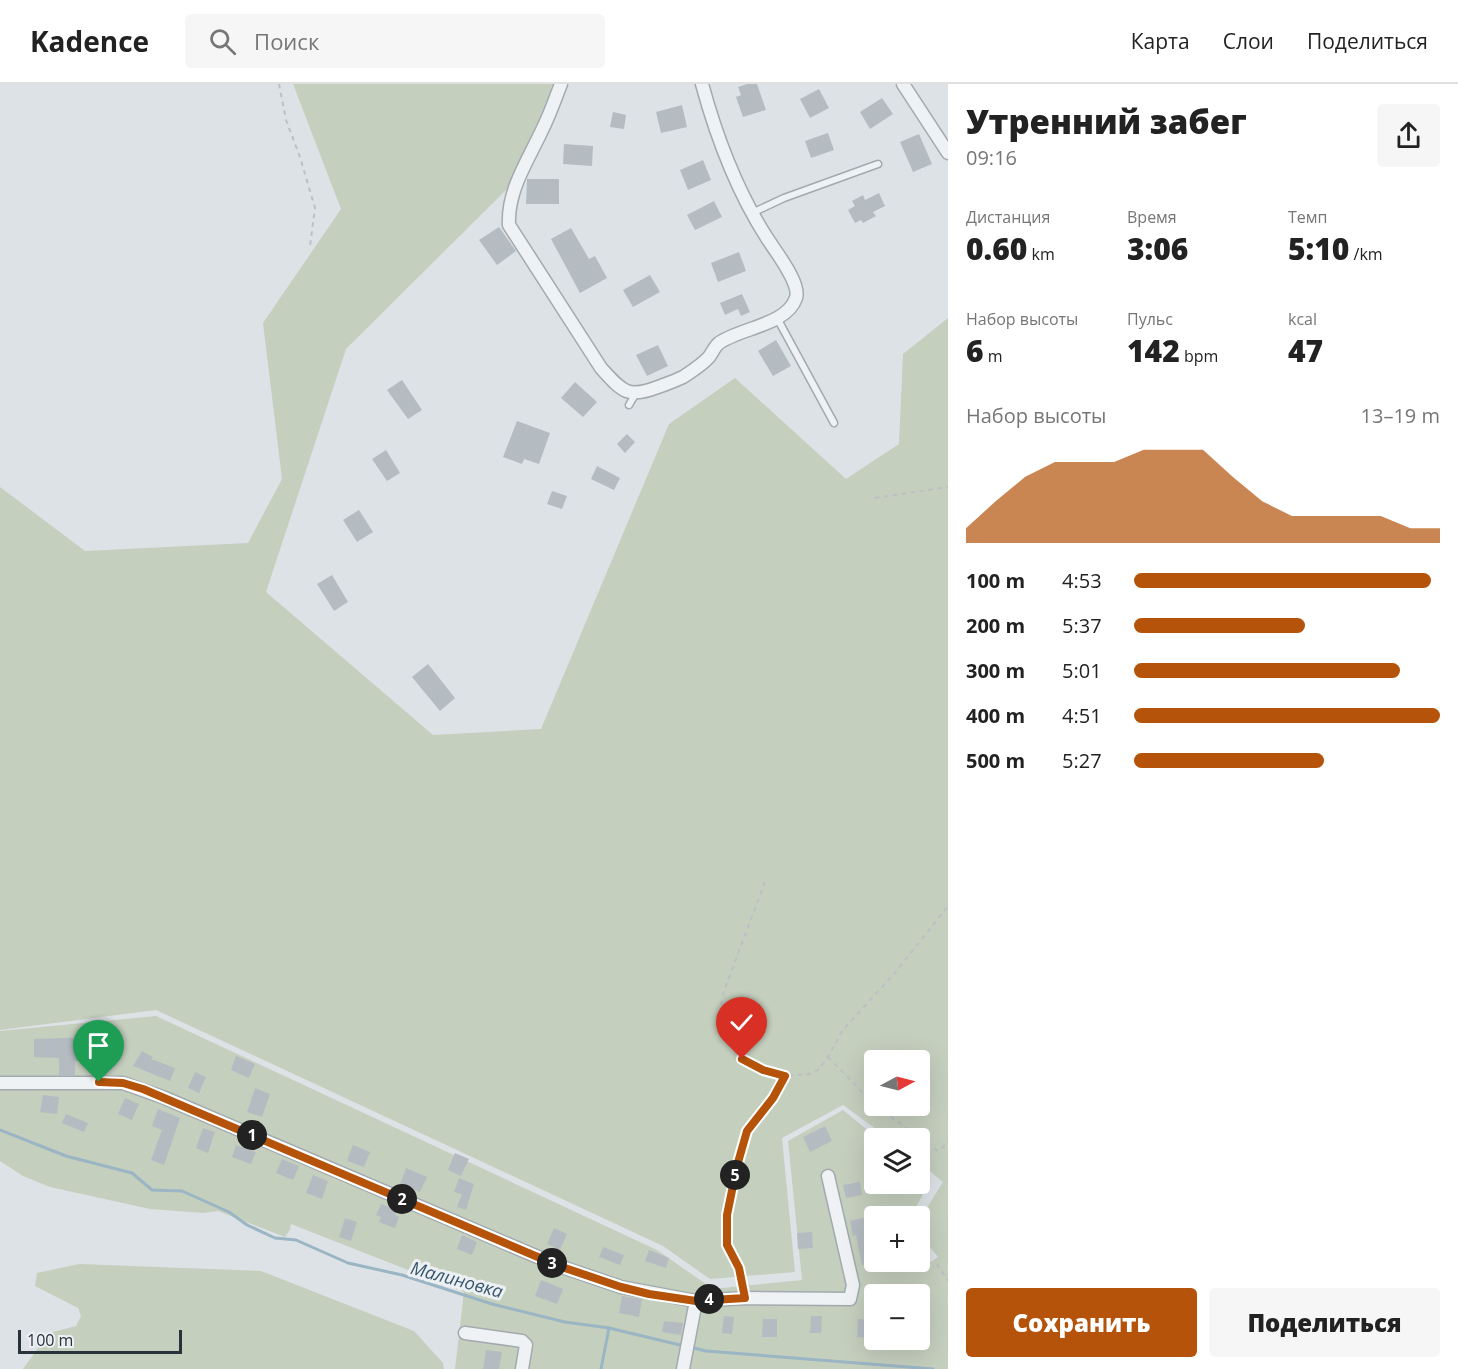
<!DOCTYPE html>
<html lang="ru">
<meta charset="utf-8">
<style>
:root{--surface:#fff;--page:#f6f6f6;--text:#222;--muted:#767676;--line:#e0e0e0;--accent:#b45309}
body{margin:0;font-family:"Open Sans",sans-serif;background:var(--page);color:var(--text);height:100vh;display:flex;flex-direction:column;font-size:22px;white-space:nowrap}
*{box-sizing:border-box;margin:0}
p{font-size:20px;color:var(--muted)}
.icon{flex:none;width:33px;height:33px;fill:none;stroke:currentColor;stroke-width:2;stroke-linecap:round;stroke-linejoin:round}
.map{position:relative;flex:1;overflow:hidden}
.drawer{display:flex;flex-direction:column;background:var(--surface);width:510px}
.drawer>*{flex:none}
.needle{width:39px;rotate:83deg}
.buttons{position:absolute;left:864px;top:966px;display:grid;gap:12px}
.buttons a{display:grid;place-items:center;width:66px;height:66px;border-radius:6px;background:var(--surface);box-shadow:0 6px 24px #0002;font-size:30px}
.scale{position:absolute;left:18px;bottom:15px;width:164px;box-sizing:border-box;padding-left:6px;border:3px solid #27323b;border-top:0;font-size:16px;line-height:21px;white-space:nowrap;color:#27323b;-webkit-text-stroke:4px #ecf0f3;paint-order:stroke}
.pin{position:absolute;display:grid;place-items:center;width:51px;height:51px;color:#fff;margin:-62px -26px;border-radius:50% 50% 50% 0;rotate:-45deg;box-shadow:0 0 6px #0007}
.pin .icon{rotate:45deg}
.km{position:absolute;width:30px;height:30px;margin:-15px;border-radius:50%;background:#222;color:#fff;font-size:16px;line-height:30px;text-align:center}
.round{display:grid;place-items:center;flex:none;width:63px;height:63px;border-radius:6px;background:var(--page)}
.headline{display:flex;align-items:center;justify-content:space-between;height:102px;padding:0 18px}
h1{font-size:33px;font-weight:800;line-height:45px}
.metrics{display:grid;grid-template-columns:repeat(3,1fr);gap:9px;height:102px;padding:6px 18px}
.metrics div{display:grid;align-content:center}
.metrics b{font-size:30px;font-weight:800}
.metrics small{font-size:16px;font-weight:400}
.metrics p{font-size:16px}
.chart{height:168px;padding:12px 18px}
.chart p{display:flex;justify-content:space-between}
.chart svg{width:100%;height:108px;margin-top:6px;fill:var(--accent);opacity:.7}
.button{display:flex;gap:12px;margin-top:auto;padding:12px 18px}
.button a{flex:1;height:69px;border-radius:6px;background:var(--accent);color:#fff;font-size:24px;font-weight:800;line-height:69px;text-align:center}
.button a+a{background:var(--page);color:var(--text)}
ul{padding:0 18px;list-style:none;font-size:20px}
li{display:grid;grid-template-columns:96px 72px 1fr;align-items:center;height:45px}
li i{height:15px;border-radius:8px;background:var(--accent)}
header{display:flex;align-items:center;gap:36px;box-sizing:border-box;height:84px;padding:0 30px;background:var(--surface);border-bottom:2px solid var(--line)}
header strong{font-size:28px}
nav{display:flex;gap:33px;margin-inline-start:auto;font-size:21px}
.search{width:420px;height:54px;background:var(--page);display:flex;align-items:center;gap:15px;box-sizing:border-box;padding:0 21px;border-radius:6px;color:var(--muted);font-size:22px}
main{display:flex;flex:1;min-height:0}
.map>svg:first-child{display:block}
</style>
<header>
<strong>Kadence</strong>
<div class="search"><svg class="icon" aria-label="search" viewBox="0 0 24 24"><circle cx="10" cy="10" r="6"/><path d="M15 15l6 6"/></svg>Поиск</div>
<nav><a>Карта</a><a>Слои</a><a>Поделиться</a></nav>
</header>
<main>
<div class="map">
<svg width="948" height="1285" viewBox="0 0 948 1285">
<rect width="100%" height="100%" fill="#dde2e6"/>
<!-- green -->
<g fill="#c5cfbe" fill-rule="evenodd">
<path d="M 293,0 L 553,0 L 513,99 L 346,265 L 266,508 L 433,651 L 541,645 L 669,340 L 735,294 L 846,395 L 899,360 L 903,270 L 948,234 L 948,1285 L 455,1285 L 464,1208 L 291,1140 L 290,1146 L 285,1153 L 218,1127 L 203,1129 L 150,1125 L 50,1103 L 23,1092 L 0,1077 L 0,947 L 156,932 L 657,1166 L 713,1205 L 802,1196 L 788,1057 L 843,1026 L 877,1054 L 874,1054 L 874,1100 L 920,1100 L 920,1091 L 929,1099 L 911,1132 L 874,1132 L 874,1178 L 920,1178 L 920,1163 L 931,1178 L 938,1173 L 920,1151 L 920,1135 L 943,1098 L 920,1079 L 920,1054 L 888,1054 L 843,1021 L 782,1054 L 795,1188 L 710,1195 L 663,1162 L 156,926 L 0,946 L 0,403 L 85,467 L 248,459 L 282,395 L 263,239 L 341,125 ZM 874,976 L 920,976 L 920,1022 L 874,1022 ZM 874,1210 L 920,1210 L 920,1256 L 874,1256 Z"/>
<path d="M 79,1180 L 261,1187 L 414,1247 L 443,1279 L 444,1285 L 23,1285 L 49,1249 L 76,1242 L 81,1232 L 78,1224 L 35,1202 L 37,1189 Z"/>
</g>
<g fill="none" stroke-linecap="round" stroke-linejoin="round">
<!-- stream -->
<g stroke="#9ab5c4" stroke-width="3">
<path d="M 0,1046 L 66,1072 L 132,1089 L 152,1106 L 182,1107 L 229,1128 L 247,1141 L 275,1154 L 296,1156 L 348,1179 L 402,1191 L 492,1220 L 565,1238 L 609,1244 L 684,1262"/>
<path d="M 690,1263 L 706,1267 L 933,1285"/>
<path d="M 601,1285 L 609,1244"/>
</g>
</g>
<!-- building -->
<g fill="#b4bcc2">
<path d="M 747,0 L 757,0 L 766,26 L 743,33 L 736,13 L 741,11 L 738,3 Z"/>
<path d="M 819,5 L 829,24 L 810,34 L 800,15 Z"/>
<path d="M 882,14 L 893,30 L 870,45 L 860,28 Z"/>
<path d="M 682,21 L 687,43 L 661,49 L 656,28 Z"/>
<path d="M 613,28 L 626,31 L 624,45 L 610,43 Z"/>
<path d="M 828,49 L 834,66 L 811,74 L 805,57 Z"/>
<path d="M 919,50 L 932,80 L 913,88 L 900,58 Z"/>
<path d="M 564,60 L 593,62 L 592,82 L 563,80 Z"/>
<path d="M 703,76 L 711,96 L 688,106 L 680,86 Z"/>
<path d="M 527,95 L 559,95 L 559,120 L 526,120 Z"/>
<path d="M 879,109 L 885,122 L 873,128 L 876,132 L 863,139 L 861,136 L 855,139 L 848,126 L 855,122 L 852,117 L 863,111 L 865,116 Z"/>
<path d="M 714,117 L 722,133 L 695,146 L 687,131 Z"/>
<path d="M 499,143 L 516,167 L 497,181 L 479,156 Z"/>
<path d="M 571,144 L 589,175 L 595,172 L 607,194 L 580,209 L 551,155 Z"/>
<path d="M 739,168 L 746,187 L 718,198 L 711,179 Z"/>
<path d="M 650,191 L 660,208 L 633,223 L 623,206 Z"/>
<path d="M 742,210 L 750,228 L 741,232 L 738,225 L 725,231 L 720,219 Z"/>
<path d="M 776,256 L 791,282 L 773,292 L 758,267 Z"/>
<path d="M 658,261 L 668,282 L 647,292 L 636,271 Z"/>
<path d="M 402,296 L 422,326 L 408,335 L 387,306 Z"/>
<path d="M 575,298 L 597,318 L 583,333 L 561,314 Z"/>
<path d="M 517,337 L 550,349 L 539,380 L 524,375 L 522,380 L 503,373 Z"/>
<path d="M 627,350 L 635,358 L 625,369 L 617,360 Z"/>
<path d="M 386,366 L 400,389 L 387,397 L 372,375 Z"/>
<path d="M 597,382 L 620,394 L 614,406 L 591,395 Z"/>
<path d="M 552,407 L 567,412 L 562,425 L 547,420 Z"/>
<path d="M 359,426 L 373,448 L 357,458 L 343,436 Z"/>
<path d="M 332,491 L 348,518 L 334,527 L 317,500 Z"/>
<path d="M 428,580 L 455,614 L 440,627 L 412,593 Z"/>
<path d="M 96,953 L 97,976 L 75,977 L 75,991 L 59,991 L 59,974 L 34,973 L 34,955 Z"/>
<path d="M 142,967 L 153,973 L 151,975 L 175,984 L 170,997 L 133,982 Z"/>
<path d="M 236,972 L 255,980 L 249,994 L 231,986 Z"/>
<path d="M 195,988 L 206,993 L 199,1009 L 188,1004 Z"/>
<path d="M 255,1004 L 270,1010 L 262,1033 L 247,1028 Z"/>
<path d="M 43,1011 L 59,1013 L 57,1030 L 40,1028 Z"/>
<path d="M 125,1014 L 139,1020 L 132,1036 L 118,1030 Z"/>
<path d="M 158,1025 L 180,1034 L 164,1081 L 151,1076 L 162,1046 L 152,1042 Z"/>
<path d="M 66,1030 L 88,1039 L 84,1048 L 62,1039 Z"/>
<path d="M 825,1042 L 832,1057 L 810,1068 L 803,1053 Z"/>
<path d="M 203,1044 L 215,1048 L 208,1069 L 196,1064 Z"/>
<path d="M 236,1061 L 256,1068 L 251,1080 L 232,1073 Z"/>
<path d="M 353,1061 L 370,1068 L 364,1083 L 347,1077 Z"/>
<path d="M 455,1069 L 469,1075 L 461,1092 L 448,1086 Z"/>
<path d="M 282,1075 L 299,1082 L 293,1096 L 276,1089 Z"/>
<path d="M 406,1084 L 427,1093 L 420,1108 L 400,1100 Z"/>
<path d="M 313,1091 L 328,1097 L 322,1115 L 306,1109 Z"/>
<path d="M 459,1094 L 474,1100 L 466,1126 L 457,1123 L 462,1110 L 454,1108 Z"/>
<path d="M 860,1098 L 862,1111 L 846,1114 L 843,1101 Z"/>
<path d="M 381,1120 L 397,1126 L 395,1131 L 399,1133 L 395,1144 L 379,1138 L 381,1133 L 376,1131 Z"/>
<path d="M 867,1133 L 874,1161 L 874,1179 L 862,1181 L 856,1151 L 853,1152 L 850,1137 Z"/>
<path d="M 345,1134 L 357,1138 L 351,1157 L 339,1153 Z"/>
<path d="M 554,1144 L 567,1150 L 560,1166 L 547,1160 Z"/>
<path d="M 812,1148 L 813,1164 L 798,1165 L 797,1149 Z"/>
<path d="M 462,1151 L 477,1158 L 472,1171 L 457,1165 Z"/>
<path d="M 603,1163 L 624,1171 L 620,1181 L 599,1173 Z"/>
<path d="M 649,1166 L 669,1174 L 666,1184 L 645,1177 Z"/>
<path d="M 541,1196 L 563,1205 L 557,1220 L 535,1212 Z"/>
<path d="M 622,1212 L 642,1215 L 639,1233 L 619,1229 Z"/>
<path d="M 724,1232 L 734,1233 L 732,1250 L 722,1249 Z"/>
<path d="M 811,1232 L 822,1232 L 821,1249 L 810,1249 Z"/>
<path d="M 763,1235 L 777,1235 L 777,1253 L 762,1253 Z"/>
<path d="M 858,1235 L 870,1236 L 868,1254 L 857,1253 Z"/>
<path d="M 664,1237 L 683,1239 L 681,1251 L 662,1248 Z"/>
<path d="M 486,1266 L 502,1268 L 499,1285 L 483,1285 Z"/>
</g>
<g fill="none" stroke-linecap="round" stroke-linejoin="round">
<defs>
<g id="lane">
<path d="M 752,129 L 784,114 L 878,80"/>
<path d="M 777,234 L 834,339"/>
<path d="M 629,321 L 636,309"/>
</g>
<g id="street">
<path d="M 561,0 C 555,15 550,30 543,44 C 529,75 507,106 509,141 L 601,284 C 622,307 627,315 658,303 C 666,300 675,297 683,293 C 692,287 702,281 709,273 C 712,269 715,262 719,259 C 740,244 787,241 796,214 C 801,199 775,167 767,154 C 736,106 717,55 702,0"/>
<path d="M 903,0 L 948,69"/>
<path d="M 0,999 L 123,999 L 165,1014 L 559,1182 L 621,1203 L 696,1217 L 745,1214 L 850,1215 L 853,1201 L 828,1092"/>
<path d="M 465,1249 L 522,1257 L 526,1261 L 522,1285"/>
<path d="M 683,1285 L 696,1217"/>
</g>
</defs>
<!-- lane casing -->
<use href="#lane" stroke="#a3aaaf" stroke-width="9"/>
<!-- street casing -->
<use href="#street" stroke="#a3aaaf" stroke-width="15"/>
<!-- path -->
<g stroke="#bbc0c4" stroke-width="2" stroke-dasharray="4.5 4.5" stroke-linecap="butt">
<path d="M 279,0 L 286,36 L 300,73 L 315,124 L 310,162"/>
<path d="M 875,414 L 948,403"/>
<path d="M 765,798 L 724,907 L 718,934 L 724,956 L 743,975 L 763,986 L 785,992 L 809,990 L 818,986 L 828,973 L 842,947 L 894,890 L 948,822"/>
<path d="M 828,973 L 874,1020"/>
<path d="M 876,1022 L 938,1067 L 948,1059"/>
<path d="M 937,1180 L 948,1197"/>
<path d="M 743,1205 L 739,1184 L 727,1161 L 727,1131 L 737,1081 L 747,1048 L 773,1014 L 785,992"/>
</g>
<!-- lane -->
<use href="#lane" stroke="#eff2f4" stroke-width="6"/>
<!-- street -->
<use href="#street" stroke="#eff2f4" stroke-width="12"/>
</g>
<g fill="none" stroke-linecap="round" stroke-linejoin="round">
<defs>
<path id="route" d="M 99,998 L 123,999 L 143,1005 L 559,1182 L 621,1203 L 649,1210 L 696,1217 L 745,1214 L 739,1184 L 727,1161 L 727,1131 L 737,1082 L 747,1047 L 773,1014 L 785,992 L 763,986 L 742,975"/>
</defs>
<!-- route casing -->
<use href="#route" stroke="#fff" stroke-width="12"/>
<!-- route -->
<use href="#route" stroke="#b45309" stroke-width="8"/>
</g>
<g text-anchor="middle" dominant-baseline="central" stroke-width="6" stroke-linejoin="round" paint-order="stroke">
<!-- water labels -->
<g font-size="18" font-style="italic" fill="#35566c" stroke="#ecf0f3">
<text transform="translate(457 1195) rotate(15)">Малиновка</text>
</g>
</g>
</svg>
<div class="buttons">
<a><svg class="needle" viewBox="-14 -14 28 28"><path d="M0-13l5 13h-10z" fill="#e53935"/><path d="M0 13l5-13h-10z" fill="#767676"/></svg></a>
<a><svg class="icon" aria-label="layers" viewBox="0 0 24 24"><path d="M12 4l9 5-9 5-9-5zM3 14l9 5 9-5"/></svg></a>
<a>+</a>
<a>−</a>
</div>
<div class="scale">100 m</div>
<div class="pin" style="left:99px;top:998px;background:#1e9e55"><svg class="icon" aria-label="arrive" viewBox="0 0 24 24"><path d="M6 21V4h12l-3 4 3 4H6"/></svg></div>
<div class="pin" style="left:742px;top:975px;background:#d93025"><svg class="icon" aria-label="check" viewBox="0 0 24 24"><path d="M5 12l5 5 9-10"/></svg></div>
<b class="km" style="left:252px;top:1051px">1</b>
<b class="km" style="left:402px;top:1115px">2</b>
<b class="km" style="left:552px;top:1179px">3</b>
<b class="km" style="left:709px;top:1215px">4</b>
<b class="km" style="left:735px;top:1091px">5</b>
</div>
<section class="drawer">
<div class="headline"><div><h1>Утренний забег</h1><p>09:16</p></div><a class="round"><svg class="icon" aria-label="share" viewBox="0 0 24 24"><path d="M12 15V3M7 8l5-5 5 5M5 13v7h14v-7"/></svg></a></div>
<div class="metrics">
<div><p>Дистанция</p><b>0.60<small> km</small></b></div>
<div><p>Время</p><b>3:06</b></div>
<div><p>Темп</p><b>5:10<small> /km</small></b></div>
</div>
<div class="metrics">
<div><p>Набор высоты</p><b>6<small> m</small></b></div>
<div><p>Пульс</p><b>142<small> bpm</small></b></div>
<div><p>kcal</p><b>47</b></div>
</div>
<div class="chart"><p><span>Набор высоты</span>13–19 m</p>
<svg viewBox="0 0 160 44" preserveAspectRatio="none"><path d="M0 44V38L10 27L20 17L30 11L40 11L50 11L60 6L70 6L80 6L90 17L100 27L110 33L120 33L130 33L140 33L150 38L160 38V44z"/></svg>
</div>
<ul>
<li><b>100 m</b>4:53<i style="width:97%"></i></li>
<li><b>200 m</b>5:37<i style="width:56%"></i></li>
<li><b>300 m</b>5:01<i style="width:87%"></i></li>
<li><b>400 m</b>4:51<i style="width:100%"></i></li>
<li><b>500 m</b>5:27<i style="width:62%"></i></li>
</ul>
<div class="button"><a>Сохранить</a><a>Поделиться</a></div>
</section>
</main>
